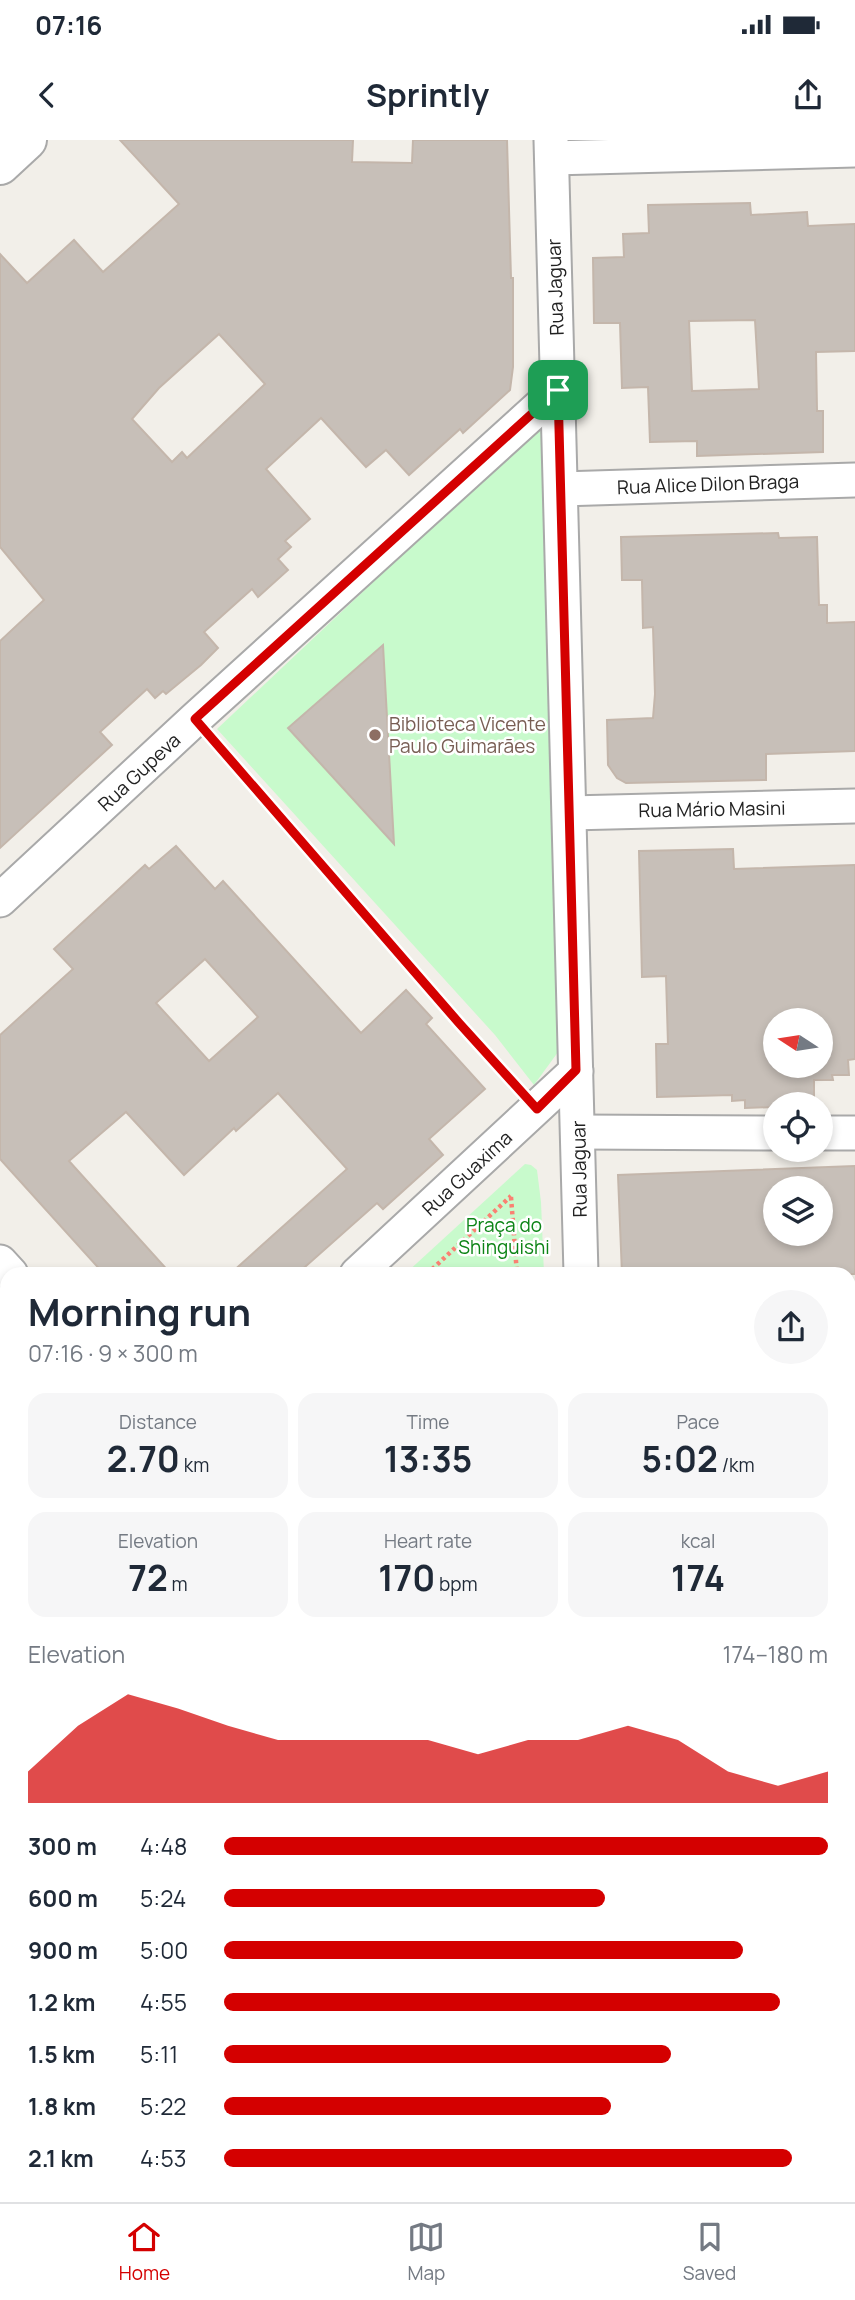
<!DOCTYPE html>
<meta charset="utf-8">
<style>
:root{--surface:#fff;--page:#f6f6f7;--text:#1f2937;--muted:#747a83;--line:#e0e1e3;--accent:#d40000}
body{margin:0;font-family:Manrope,sans-serif;background:var(--page);color:var(--text);height:100vh;display:flex;flex-direction:column;font-size:26px;white-space:nowrap}
*{box-sizing:border-box;margin:0}
p{font-size:23px;color:var(--muted)}
.icon{flex:none;width:38px;height:38px;fill:none;stroke:currentColor;stroke-width:2;stroke-linecap:round;stroke-linejoin:round}
.map{position:relative;flex:1;overflow:hidden}
.side{position:absolute;left:0px;top:1127px;width:856px;height:936px;display:flex;flex-direction:column;background:var(--surface);border-radius:21px 21px 0 0;box-shadow:0 4px 10px #0003}
.side>*{flex:none}
.needle{width:46px;rotate:282deg}
.fabs{position:absolute;left:763px;top:868px;display:grid;gap:14px}
.fabs a{display:grid;place-items:center;width:70px;height:70px;border-radius:50%;background:var(--surface);box-shadow:0 4px 10px #0003;font-size:35px}
.pin{position:absolute;display:grid;place-items:center;width:60px;height:60px;color:#fff;margin:-30px;border-radius:14px;box-shadow:0 4px 10px #0006}
.round{display:grid;place-items:center;flex:none;width:74px;height:74px;border-radius:37px;background:var(--page)}
.overview{display:flex;align-items:center;justify-content:space-between;height:119px;padding:0 28px}
h1{font-size:38px;font-weight:700;line-height:52px}
.metrics{display:grid;grid-template-columns:repeat(3,1fr);gap:10px;height:119px;padding:7px 28px}
.metrics div{display:grid;align-content:center;border-radius:18px;background:var(--page);text-align:center}
.metrics b{font-size:35px;font-weight:700}
.metrics small{font-size:19px;font-weight:400}
.metrics p{font-size:19px}
.chart{height:196px;padding:14px 28px}
.chart p{display:flex;justify-content:space-between}
.chart svg{width:100%;height:126px;margin-top:7px;fill:var(--accent);opacity:.7}
ul{padding:0 28px;list-style:none;font-size:23px}
li{display:grid;grid-template-columns:112px 84px 1fr;align-items:center;height:52px}
li i{height:18px;border-radius:9px;background:var(--accent)}
.status{display:flex;justify-content:space-between;align-items:center;height:49px;padding:0 35px;background:var(--surface);direction:ltr}
.status svg{height:19px;fill:currentColor}
header{display:flex;justify-content:space-between;align-items:center;height:91px;padding:0 28px;background:var(--surface);font-size:32px;font-weight:700}
.menu{display:flex;justify-content:space-around;align-items:center;height:98px;border-top:2px solid var(--line);background:var(--surface);font-size:19px;color:var(--muted)}
.menu a{display:grid;justify-items:center;gap:4px}
.menu .on{color:var(--accent)}
.map>svg:first-child{display:block}
</style>
<div class="status"><b>07:16</b><svg viewBox="0 0 49 12"><path d="M0 12V9h3v3zM5 12V6h3v6zM10 12V3h3v9zM15 12V0h3v12zM26 1h20v11H26zM47 4h2v5h-2z"/></svg></div>
<header><svg class="icon" aria-label="back" viewBox="0 0 24 24"><path d="M15 5l-7 7 7 7"/></svg>Sprintly<svg class="icon" aria-label="share" viewBox="0 0 24 24"><path d="M12 15V3M7 8l5-5 5 5M5 13v7h14v-7"/></svg></header>
<div class="map">
<svg width="855" height="2062" viewBox="0 0 855 2062">
<rect width="100%" height="100%" fill="#f2efe9"/>
<!-- park -->
<g fill="#c8facc">
<path d="M 542,283 L 561,908 L 534,945 L 495,895 L 217,589 Z"/>
<path d="M 525,1024 L 531,1025 L 537,1030 L 541,1062 L 544,1134 L 405,1134 Z"/>
<path d="M 7,1499 L 7,1976 L 0,1978 L 0,1505 Z"/>
</g>
<!-- building -->
<g fill="#c7bfb8" stroke="#c4b6ab" stroke-width="2" fill-rule="evenodd">
<path d="M 120,0 L 353,0 L 352,22 L 412,23 L 413,0 L 507,0 L 511,138 L 513,138 L 513,227 L 510,250 L 463,293 L 460,289 L 409,335 L 386,310 L 366,327 L 321,278 L 266,329 L 310,379 L 285,401 L 291,407 L 278,419 L 288,430 L 258,457 L 252,449 L 204,492 L 218,508 L 201,525 L 166,554 L 163,551 L 155,558 L 147,549 L 100,592 L 112,605 L 0,708 L 0,501 L 44,460 L 0,407 L 0,114 L 27,143 L 74,100 L 103,132 L 179,64 ZM 219,194 L 265,244 L 187,318 L 182,312 L 172,322 L 132,279 L 159,248 Z"/>
<path d="M 750,63 L 751,75 L 807,72 L 808,86 L 855,84 L 855,211 L 816,212 L 817,271 L 823,271 L 823,312 L 697,316 L 697,301 L 650,302 L 648,247 L 622,248 L 620,183 L 594,183 L 593,118 L 624,117 L 623,94 L 649,93 L 648,65 ZM 755,180 L 759,249 L 692,251 L 689,181 Z"/>
<path d="M 778,393 L 779,398 L 817,397 L 819,465 L 827,465 L 827,483 L 855,482 L 855,611 L 766,614 L 766,640 L 626,643 L 617,638 L 608,625 L 607,580 L 653,578 L 655,554 L 653,487 L 643,488 L 642,440 L 622,440 L 621,397 Z"/>
<path d="M 383,505 L 394,704 L 288,588 Z"/>
<path d="M 176,706 L 215,749 L 223,741 L 361,893 L 406,850 L 432,878 L 426,884 L 485,949 L 429,999 L 443,1015 L 383,1069 L 377,1063 L 297,1134 L 230,1134 L 347,1029 L 278,953 L 236,991 L 234,988 L 184,1035 L 126,972 L 69,1021 L 171,1134 L 104,1134 L 0,1019 L 0,895 L 73,829 L 54,809 L 145,725 L 149,729 ZM 205,819 L 258,877 L 209,921 L 156,863 Z"/>
<path d="M 733,709 L 734,729 L 855,725 L 855,919 L 848,920 L 849,935 L 832,935 L 833,940 L 814,940 L 814,964 L 775,964 L 775,967 L 745,968 L 745,960 L 732,961 L 732,955 L 657,957 L 656,904 L 668,904 L 666,836 L 642,837 L 639,711 ZM 775,880 L 821,880 L 821,926 L 775,926 Z"/>
<path d="M 855,1026 L 855,1134 L 622,1134 L 618,1035 ZM 775,1048 L 821,1048 L 821,1094 L 775,1094 Z"/>
</g>
<g fill="none" stroke-linecap="round" stroke-linejoin="round">
<defs>
<g id="minor">
<path d="M 551,0 L 581,1134"/>
<path d="M 552,18 L 855,10"/>
<path d="M 561,349 L 855,340"/>
<path d="M 570,673 L 855,666"/>
<path d="M 0,760 L 195,579 L 558,250"/>
<path d="M 578,992 L 775,993"/>
<path d="M 821,993 L 855,993"/>
<path d="M 0,1122 L 11,1134"/>
<path d="M 357,1134 L 576,931"/>
<path d="M 0,1462 L 7,1455"/>
<path d="M 849,1706 L 855,1704"/>
<path d="M 0,2020 L 7,2016"/>
<path d="M 702,2056 L 705,2062"/>
</g>
<path id="tertiary" d="M 0,25 L 27,0"/>
</defs>
<!-- minor casing -->
<use href="#minor" stroke="#a9a9a9" stroke-width="37"/>
<!-- tertiary casing -->
<use href="#tertiary" stroke="#a9a9a9" stroke-width="42"/>
<!-- path -->
<g stroke="#fa8072" stroke-width="4.5" stroke-dasharray="3.5 3.5" stroke-linecap="butt">
<path d="M 219,607 L 513,943"/>
<path d="M 511,1057 L 517,1134"/>
<path d="M 427,1134 L 511,1056"/>
<path d="M 0,1526 L 7,1520"/>
<path d="M 0,1585 L 7,1585"/>
<path d="M 0,1834 L 7,1829"/>
<path d="M 0,1961 L 7,1958"/>
</g>
<!-- minor -->
<use href="#minor" stroke="#fff" stroke-width="33"/>
<!-- tertiary -->
<use href="#tertiary" stroke="#fff" stroke-width="38"/>
</g>
<g fill="none" stroke-linecap="round" stroke-linejoin="round">
<defs>
<path id="route" d="M 558,250 L 576,930 L 537,969 L 459,883 L 195,579 Z"/>
</defs>
<!-- route casing -->
<use href="#route" stroke="#fff" stroke-width="14"/>
<!-- route -->
<use href="#route" stroke="#d40000" stroke-width="9"/>
</g>
<!-- markers -->
<circle fill="#8d6e63" stroke="#fff" stroke-width="2.5" cx="375" cy="595" r="7"/>
<g text-anchor="middle" dominant-baseline="central" stroke-width="5" stroke-linejoin="round" paint-order="stroke">
<!-- street labels -->
<g font-size="19" fill="#222" stroke="#fff">
<text transform="translate(555 147) rotate(-92)">Rua Jaguar</text>
<text transform="translate(708 344) rotate(-2)">Rua Alice Dilon Braga</text>
<text transform="translate(139 632) rotate(-43)">Rua Gupeva</text>
<text transform="translate(712 669) rotate(-1)">Rua Mário Masini</text>
<text transform="translate(579 1029) rotate(-91)">Rua Jaguar</text>
<text transform="translate(467 1033) rotate(-43)">Rua Guaxima</text>
</g>
<!-- education labels -->
<g font-size="19" fill="#785e54" stroke="#fff" text-anchor="start">
<text x="389" y="584">Biblioteca Vicente<tspan x="389" dy="22">Paulo Guimarães</tspan></text>
</g>
<!-- park labels -->
<g font-size="19" fill="#0c8416" stroke="#fff">
<text x="504" y="1085">Praça do<tspan x="504" dy="22">Shinguishi</tspan></text>
</g>
</g>
</svg>
<div class="fabs">
<a><svg class="needle" viewBox="-14 -14 28 28"><path d="M0-13l5 13h-10z" fill="#e53935"/><path d="M0 13l5-13h-10z" fill="#747a83"/></svg></a>
<a><svg class="icon" aria-label="locate" viewBox="0 0 24 24"><circle cx="12" cy="12" r="6"/><path d="M12 2v4M12 18v4M2 12h4M18 12h4"/></svg></a>
<a><svg class="icon" aria-label="layers" viewBox="0 0 24 24"><path d="M12 4l9 5-9 5-9-5zM3 14l9 5 9-5"/></svg></a>
</div>
<div class="pin" style="left:558px;top:250px;background:#1e9e55"><svg class="icon" aria-label="arrive" viewBox="0 0 24 24"><path d="M6 21V4h12l-3 4 3 4H6"/></svg></div>
<section class="side">
<div class="overview"><div><h1>Morning run</h1><p>07:16 · 9 × 300 m</p></div><a class="round"><svg class="icon" aria-label="share" viewBox="0 0 24 24"><path d="M12 15V3M7 8l5-5 5 5M5 13v7h14v-7"/></svg></a></div>
<div class="metrics">
<div><p>Distance</p><b>2.70<small> km</small></b></div>
<div><p>Time</p><b>13:35</b></div>
<div><p>Pace</p><b>5:02<small> /km</small></b></div>
</div>
<div class="metrics">
<div><p>Elevation</p><b>72<small> m</small></b></div>
<div><p>Heart rate</p><b>170<small> bpm</small></b></div>
<div><p>kcal</p><b>174</b></div>
</div>
<div class="chart"><p><span>Elevation</span>174–180 m</p>
<svg viewBox="0 0 160 44" preserveAspectRatio="none"><path d="M0 44V33L10 17L20 6L30 11L40 17L50 22L60 22L70 22L80 22L90 27L100 22L110 22L120 17L130 22L140 33L150 38L160 33V44z"/></svg>
</div>
<ul>
<li><b>300 m</b>4:48<i style="width:100%"></i></li>
<li><b>600 m</b>5:24<i style="width:63%"></i></li>
<li><b>900 m</b>5:00<i style="width:86%"></i></li>
<li><b>1.2 km</b>4:55<i style="width:92%"></i></li>
<li><b>1.5 km</b>5:11<i style="width:74%"></i></li>
<li><b>1.8 km</b>5:22<i style="width:64%"></i></li>
<li><b>2.1 km</b>4:53<i style="width:94%"></i></li>
</ul>
</section>
</div>
<nav class="menu">
<a class="on"><svg class="icon" aria-label="home" viewBox="0 0 24 24"><path d="M3 11l9-7 9 7M6 9v11h12V9"/></svg>Home</a>
<a><svg class="icon" aria-label="map" viewBox="0 0 24 24"><path d="M3 6l6-2 6 2 6-2v14l-6 2-6-2-6 2zM9 4v14M15 6v14"/></svg>Map</a>
<a><svg class="icon" aria-label="saved" viewBox="0 0 24 24"><path d="M7 4h10v16l-5-4-5 4z"/></svg>Saved</a>
</nav>
